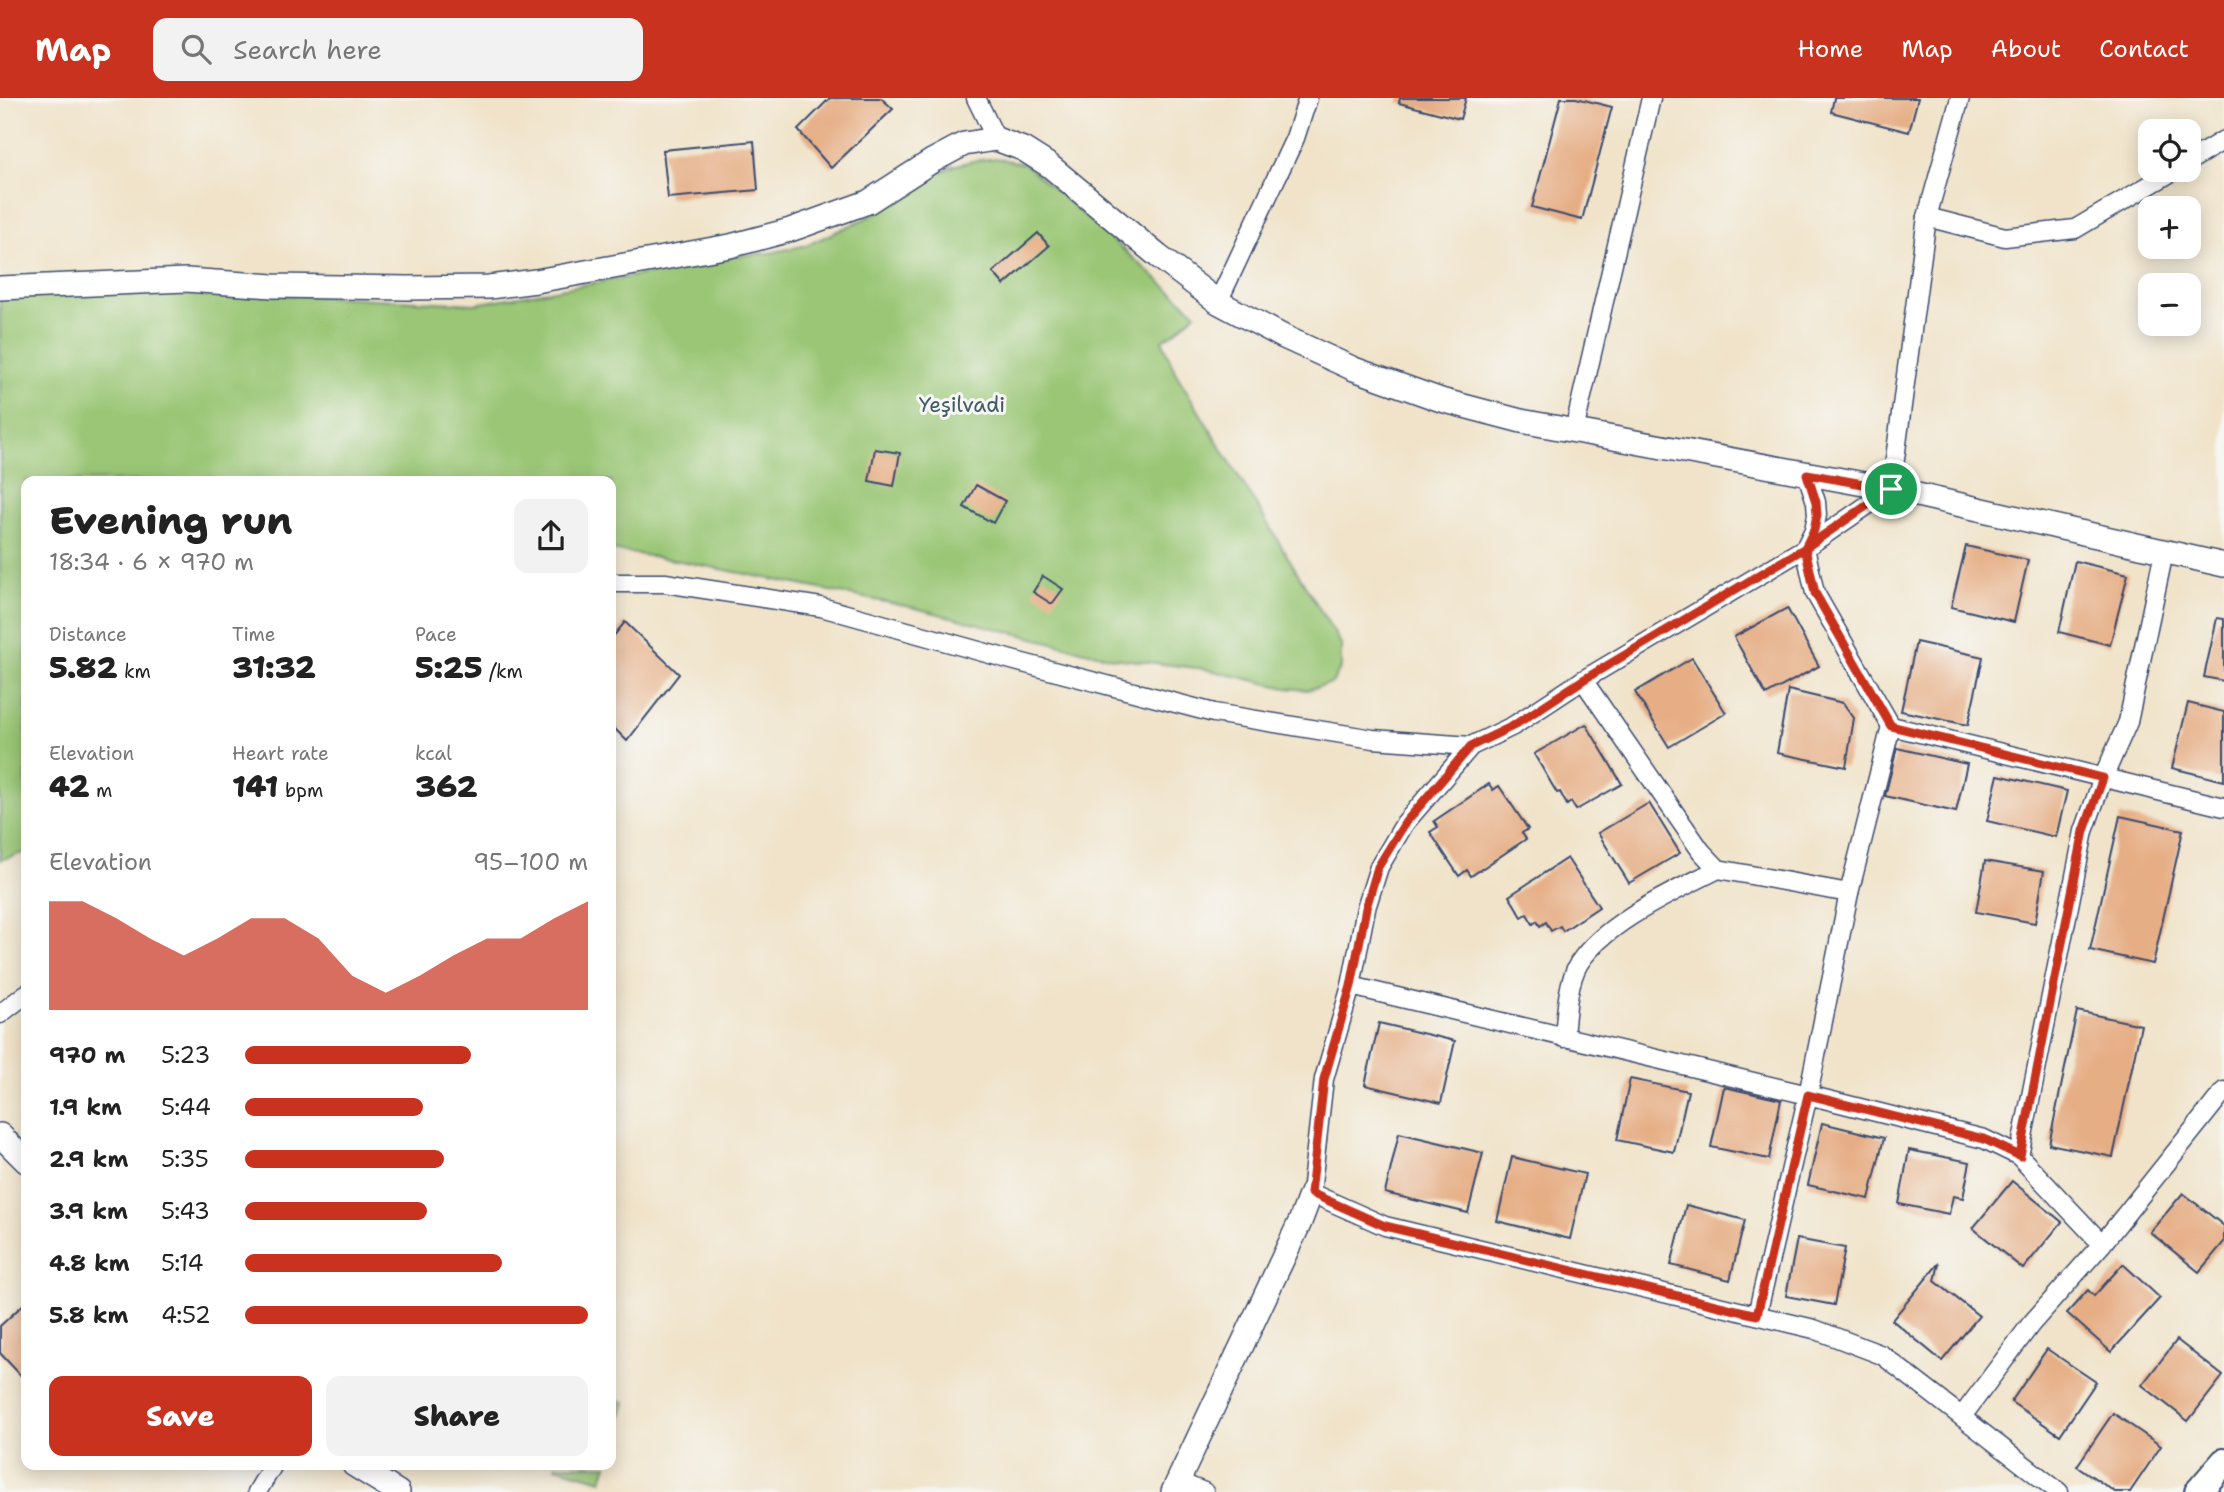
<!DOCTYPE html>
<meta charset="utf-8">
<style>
:root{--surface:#fff;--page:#f2f2f2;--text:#222;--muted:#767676;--accent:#c8321e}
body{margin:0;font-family:"Shantell Sans",sans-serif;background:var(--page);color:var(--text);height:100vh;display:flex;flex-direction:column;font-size:26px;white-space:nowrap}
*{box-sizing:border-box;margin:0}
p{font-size:23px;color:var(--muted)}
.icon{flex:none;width:38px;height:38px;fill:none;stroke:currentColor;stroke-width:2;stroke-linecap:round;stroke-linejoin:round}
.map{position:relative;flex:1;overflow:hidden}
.drawer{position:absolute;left:21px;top:378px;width:595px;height:994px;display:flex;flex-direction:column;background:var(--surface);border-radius:14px;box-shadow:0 4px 18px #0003}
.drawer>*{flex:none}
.tools{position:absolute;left:2138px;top:21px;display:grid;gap:14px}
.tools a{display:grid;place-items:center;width:63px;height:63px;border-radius:14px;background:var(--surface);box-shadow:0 4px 18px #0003;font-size:35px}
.pin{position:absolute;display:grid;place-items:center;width:60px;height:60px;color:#fff;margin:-30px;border:4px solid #fff;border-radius:50%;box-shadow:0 2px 7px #0007}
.round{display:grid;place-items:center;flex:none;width:74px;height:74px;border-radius:14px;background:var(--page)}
.head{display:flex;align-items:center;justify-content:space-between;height:119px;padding:0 28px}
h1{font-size:38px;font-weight:800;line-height:52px}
.metrics{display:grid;grid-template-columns:repeat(3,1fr);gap:10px;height:119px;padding:7px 28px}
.metrics div{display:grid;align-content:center}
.metrics b{font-size:30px;font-weight:800}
.metrics small{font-size:19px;font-weight:400}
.metrics p{font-size:19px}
.chart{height:196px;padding:14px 28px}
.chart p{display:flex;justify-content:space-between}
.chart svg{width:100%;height:126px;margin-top:7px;fill:var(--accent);opacity:.7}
.action{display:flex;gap:14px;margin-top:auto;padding:14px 28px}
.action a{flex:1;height:80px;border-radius:14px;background:var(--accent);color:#fff;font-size:28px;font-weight:800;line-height:80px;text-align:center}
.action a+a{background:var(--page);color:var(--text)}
ul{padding:0 28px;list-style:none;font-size:23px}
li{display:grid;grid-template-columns:112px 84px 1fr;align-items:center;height:52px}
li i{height:18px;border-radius:9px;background:var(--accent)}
header{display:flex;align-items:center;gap:42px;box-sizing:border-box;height:98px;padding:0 35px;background:var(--accent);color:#fff}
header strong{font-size:33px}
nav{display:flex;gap:38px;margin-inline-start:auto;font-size:24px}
.search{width:490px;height:63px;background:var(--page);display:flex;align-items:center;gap:18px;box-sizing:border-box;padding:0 24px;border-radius:14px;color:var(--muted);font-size:26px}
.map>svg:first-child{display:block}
</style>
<header>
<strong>Map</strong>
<div class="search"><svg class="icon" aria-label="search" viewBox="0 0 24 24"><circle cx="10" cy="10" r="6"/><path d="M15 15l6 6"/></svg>Search here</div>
<nav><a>Home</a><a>Map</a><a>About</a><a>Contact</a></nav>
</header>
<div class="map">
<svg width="2224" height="1394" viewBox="0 0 2224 1394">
<rect width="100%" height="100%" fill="#f6f6f2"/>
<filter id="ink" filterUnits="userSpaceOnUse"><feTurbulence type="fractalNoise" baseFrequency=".0143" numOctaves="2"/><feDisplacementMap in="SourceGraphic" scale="14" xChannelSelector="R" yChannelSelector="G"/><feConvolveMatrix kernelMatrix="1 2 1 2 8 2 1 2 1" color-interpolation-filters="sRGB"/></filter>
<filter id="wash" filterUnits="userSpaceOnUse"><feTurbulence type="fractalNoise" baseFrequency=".00686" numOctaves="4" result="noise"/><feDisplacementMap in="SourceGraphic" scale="28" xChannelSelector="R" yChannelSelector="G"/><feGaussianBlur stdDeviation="1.57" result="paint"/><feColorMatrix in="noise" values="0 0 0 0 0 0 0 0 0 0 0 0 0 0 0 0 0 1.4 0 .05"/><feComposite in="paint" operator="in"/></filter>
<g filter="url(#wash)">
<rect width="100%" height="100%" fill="#f0e3c9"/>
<!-- green -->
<g fill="#9ac674" stroke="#5a7a69" stroke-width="2">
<path d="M 996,60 L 1025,66 L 1196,215 L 1175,234 L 1162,242 L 1175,274 L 1341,546 L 1341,570 L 1332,585 L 1307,592 L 1286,590 L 1205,571 L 1113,560 L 915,510 L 680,463 L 611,452 L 611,383 L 26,383 L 26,754 L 0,762 L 0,199 L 178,191 L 475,206 L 651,175 L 714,160 L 770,155 L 807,147 L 873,117 L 918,87 L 953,68 L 972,63 Z"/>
<path d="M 611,1300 L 625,1304 L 611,1352 Z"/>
<path d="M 556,1367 L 607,1367 L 602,1382 L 555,1369 Z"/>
</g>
<g id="blocks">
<!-- building -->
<g fill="#e6ae85">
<path d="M 830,0 L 881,0 L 893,11 L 831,70 L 798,32 Z"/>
<path d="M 1400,0 L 1466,0 L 1460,21 L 1399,5 Z"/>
<path d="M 1561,0 L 1576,0 L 1612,9 L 1582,122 L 1532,109 Z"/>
<path d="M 1834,0 L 1918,0 L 1909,34 L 1831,14 Z"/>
<path d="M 754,43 L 758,92 L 668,100 L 663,52 Z"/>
<path d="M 1038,135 L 1049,148 L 1004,187 L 993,174 Z"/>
<path d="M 875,351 L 900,355 L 894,388 L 869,383 Z"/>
<path d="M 976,387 L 1005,403 L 993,425 L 964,409 Z"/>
<path d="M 1966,448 L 2028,462 L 2014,524 L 1951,509 Z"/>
<path d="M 2075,463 L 2128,476 L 2110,547 L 2059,534 Z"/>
<path d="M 1043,478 L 1063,491 L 1052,506 L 1033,494 Z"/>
<path d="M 1787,510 L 1819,568 L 1766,597 L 1734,539 Z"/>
<path d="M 2217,520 L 2224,521 L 2224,583 L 2204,579 Z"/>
<path d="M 625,524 L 679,576 L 627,643 L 611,627 L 611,541 Z"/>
<path d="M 1916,544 L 1983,559 L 1968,627 L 1901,613 Z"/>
<path d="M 1692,560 L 1726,615 L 1669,649 L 1635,594 Z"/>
<path d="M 1788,592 L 1843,605 L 1854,620 L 1846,669 L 1777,655 Z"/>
<path d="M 2188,605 L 2224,614 L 2224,683 L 2172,670 Z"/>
<path d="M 1586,626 L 1622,686 L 1576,712 L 1571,704 L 1567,707 L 1560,694 L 1557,695 L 1534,656 Z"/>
<path d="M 1897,650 L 1967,666 L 1956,714 L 1885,698 Z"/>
<path d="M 1998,677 L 2067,693 L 2056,739 L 1987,723 Z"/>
<path d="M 1489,686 L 1493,692 L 1499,688 L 1528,731 L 1522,735 L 1526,741 L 1471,778 L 1467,772 L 1459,778 L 1430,734 L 1438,729 L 1434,723 Z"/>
<path d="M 1649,705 L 1680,755 L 1629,785 L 1598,735 Z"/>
<path d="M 2120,718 L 2183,732 L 2153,866 L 2090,852 Z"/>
<path d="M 1567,760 L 1599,809 L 1563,833 L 1560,828 L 1551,833 L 1546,824 L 1540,828 L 1537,823 L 1533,826 L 1527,816 L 1522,819 L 1509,798 Z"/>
<path d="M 1985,763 L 2044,773 L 2035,825 L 1976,814 Z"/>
<path d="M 2077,913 L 2141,927 L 2113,1059 L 2049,1046 Z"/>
<path d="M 1379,925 L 1455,943 L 1441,1005 L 1365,987 Z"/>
<path d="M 1630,981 L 1688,993 L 1674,1054 L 1617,1042 Z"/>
<path d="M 1724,989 L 1781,1002 L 1769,1061 L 1711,1049 Z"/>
<path d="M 1822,1025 L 1884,1040 L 1869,1101 L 1808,1087 Z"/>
<path d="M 1399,1035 L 1483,1055 L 1468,1115 L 1385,1095 Z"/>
<path d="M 1909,1052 L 1970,1064 L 1963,1100 L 1953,1098 L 1949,1116 L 1899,1106 Z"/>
<path d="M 1512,1059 L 1585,1076 L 1570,1141 L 1497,1123 Z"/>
<path d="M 2012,1083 L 2062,1124 L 2023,1171 L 1973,1130 Z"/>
<path d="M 2183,1095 L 2224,1128 L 2224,1144 L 2199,1174 L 2150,1134 Z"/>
<path d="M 1686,1107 L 1745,1122 L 1730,1182 L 1671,1167 Z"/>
<path d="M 1797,1141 L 1845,1150 L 1834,1207 L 1786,1198 Z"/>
<path d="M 1939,1165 L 1935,1183 L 1979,1218 L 1942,1263 L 1892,1222 Z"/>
<path d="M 2123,1166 L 2160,1200 L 2111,1254 L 2067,1215 L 2088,1192 L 2094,1198 Z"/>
<path d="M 26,1204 L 26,1283 L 0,1255 L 0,1228 Z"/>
<path d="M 2177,1242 L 2223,1278 L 2188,1323 L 2142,1287 Z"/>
<path d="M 2047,1251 L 2096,1284 L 2060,1337 L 2011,1304 Z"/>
<path d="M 2113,1315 L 2161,1348 L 2130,1394 L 2115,1394 L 2077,1368 Z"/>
</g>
</g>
</g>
<g filter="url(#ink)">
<use href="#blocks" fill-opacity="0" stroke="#3b4a6e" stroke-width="2"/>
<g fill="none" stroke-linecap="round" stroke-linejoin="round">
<defs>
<g id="minor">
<path d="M 976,0 L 996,41"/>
<path d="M 1960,0 L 1927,119 L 1891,391 L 1805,450 L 1583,582 L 1513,628 L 1471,648 L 1405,725 L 1379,769 L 1366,810 L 1351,888 L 1324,981 L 1311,1095 L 1385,1128 L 1814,1231 L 1882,1257 L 2059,1394"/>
<path d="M 2189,63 L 2224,42"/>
<path d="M 1927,119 L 2005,139 L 2075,131 L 2175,72"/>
<path d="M 1218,204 L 1295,40 L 1308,0"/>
<path d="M 1574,333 L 1651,0"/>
<path d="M 1807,376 L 1816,404 L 1817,417 L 1814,432 L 1805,450 L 1815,495 L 1891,628 L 2224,709"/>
<path d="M 611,485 L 665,485 L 821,509 L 1015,563 L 1214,615 L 1373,641 L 1471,648"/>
<path d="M 1583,582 L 1701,753 L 1718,771 L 1849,795"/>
<path d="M 1351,888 L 1808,997 L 1849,795 L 1891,628"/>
<path d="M 0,916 L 26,896"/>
<path d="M 1564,940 C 1566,917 1567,885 1579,865 C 1607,823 1674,794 1718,771"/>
<path d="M 2019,1058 L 2084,733 L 2103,680 L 2128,624 L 2164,454"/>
<path d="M 1757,1217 L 1808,997 L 1984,1041 L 2019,1058 L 2102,1146"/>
<path d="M 1963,1317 L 2031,1226 L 2102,1146 L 2224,993"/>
<path d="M 1178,1384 L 1204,1394"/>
<path d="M 257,1394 L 273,1367"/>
</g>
<g id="tertiary">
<path d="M 0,190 L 186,182 L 273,188 L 408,190 L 489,189 L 536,183 L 730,148 L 790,132 L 868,104 L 932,63 L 964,46 L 996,41 L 1023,51 L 1050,68 L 1158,158 L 1218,204 L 1284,239 L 1354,271 L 1441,302 L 1521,323 L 1891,391 L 2224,467"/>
<path d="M 0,1037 L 26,1063"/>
<path d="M 354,1367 L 398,1394"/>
<path d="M 1173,1394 L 1300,1124 L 1311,1095"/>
</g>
<path id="secondary" d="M 2198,1394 L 2224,1364"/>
</defs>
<!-- minor casing -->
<use href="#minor" stroke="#3b4a6e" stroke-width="21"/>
<!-- tertiary casing -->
<use href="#tertiary" stroke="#3b4a6e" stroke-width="26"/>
<!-- secondary casing -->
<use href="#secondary" stroke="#3b4a6e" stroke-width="30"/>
<!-- minor -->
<use href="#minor" stroke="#fff" stroke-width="18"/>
<!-- tertiary -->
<use href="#tertiary" stroke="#fff" stroke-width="23"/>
<!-- secondary -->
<use href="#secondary" stroke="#fff" stroke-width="26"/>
</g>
</g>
<g fill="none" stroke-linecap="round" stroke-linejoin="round" filter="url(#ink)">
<defs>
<path id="route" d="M 1891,391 L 1805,450 L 1583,582 L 1513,628 L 1471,648 L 1405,725 L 1378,769 L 1366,810 L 1351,888 L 1324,981 L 1311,1095 L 1385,1128 L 1757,1217 L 1808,997 L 1984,1041 L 2020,1058 L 2084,733 L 2103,680 L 1891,628 L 1815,495 L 1805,450 L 1814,432 L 1817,417 L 1816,404 L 1807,376 L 1891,391"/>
</defs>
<!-- route casing -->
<use href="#route" stroke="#fff" stroke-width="14"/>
<!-- route -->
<use href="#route" stroke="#c8321e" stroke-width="9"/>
</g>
<g text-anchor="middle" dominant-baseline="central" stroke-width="6" stroke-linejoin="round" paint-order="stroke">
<!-- park labels -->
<g font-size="21" fill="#415c65" stroke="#f6f6f2">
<text x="962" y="307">Yeşilvadi</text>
</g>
</g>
</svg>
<div class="tools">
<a><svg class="icon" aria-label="locate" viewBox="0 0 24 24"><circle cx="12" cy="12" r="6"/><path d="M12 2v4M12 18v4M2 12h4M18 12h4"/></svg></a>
<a>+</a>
<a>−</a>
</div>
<div class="pin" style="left:1891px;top:391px;background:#1e9e55"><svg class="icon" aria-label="arrive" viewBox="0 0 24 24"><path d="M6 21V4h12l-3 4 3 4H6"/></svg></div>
<section class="drawer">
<div class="head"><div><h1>Evening run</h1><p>18:34 · 6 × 970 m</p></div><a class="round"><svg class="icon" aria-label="share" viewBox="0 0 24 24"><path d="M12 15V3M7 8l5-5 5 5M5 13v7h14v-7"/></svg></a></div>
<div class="metrics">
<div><p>Distance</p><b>5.82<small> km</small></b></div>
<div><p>Time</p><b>31:32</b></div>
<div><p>Pace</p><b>5:25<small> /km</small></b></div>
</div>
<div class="metrics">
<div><p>Elevation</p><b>42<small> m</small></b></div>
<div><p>Heart rate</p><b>141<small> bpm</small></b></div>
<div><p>kcal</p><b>362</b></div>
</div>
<div class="chart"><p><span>Elevation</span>95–100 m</p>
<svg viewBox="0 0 160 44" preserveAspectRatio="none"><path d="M0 44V6L10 6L20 12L30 19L40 25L50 19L60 12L70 12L80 19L90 32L100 38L110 32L120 25L130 19L140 19L150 12L160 6V44z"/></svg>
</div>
<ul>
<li><b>970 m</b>5:23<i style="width:66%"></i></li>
<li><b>1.9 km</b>5:44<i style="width:52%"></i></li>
<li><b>2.9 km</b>5:35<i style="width:58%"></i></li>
<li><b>3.9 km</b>5:43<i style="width:53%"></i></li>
<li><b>4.8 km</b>5:14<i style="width:75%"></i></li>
<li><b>5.8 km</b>4:52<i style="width:100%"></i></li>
</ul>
<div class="action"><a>Save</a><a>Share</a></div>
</section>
</div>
